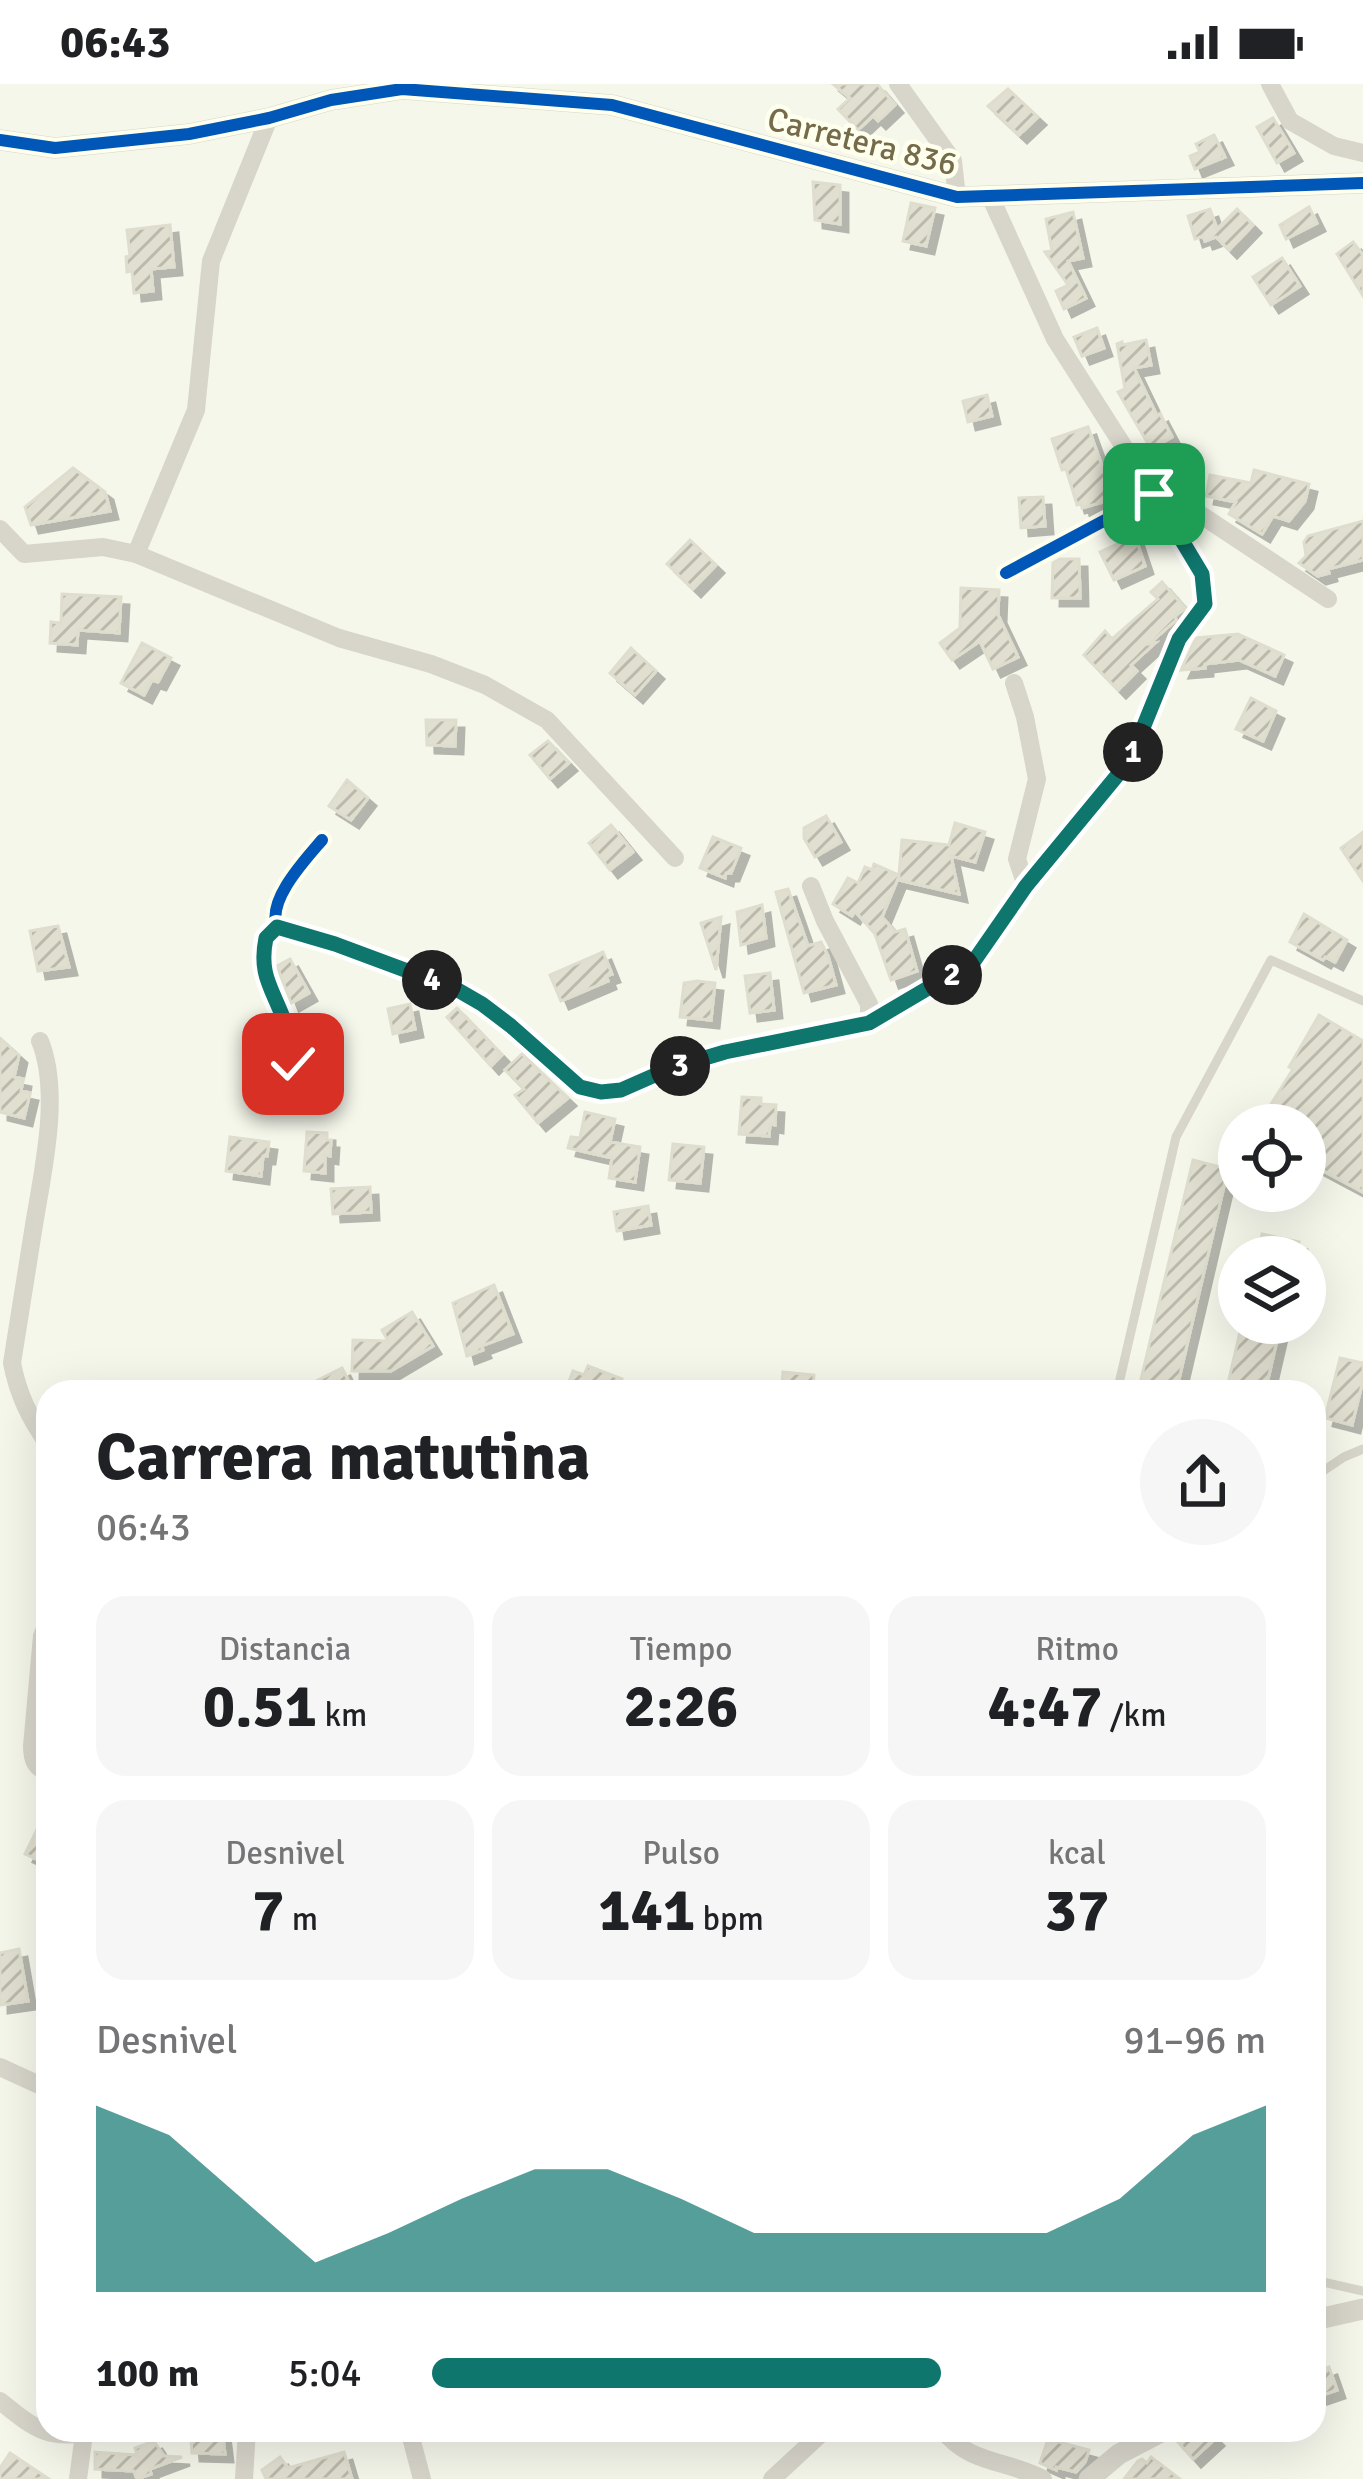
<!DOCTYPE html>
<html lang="es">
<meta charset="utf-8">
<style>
:root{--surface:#fff;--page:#f6f6f6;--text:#202124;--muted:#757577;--accent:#0f766e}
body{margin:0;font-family:Signika,sans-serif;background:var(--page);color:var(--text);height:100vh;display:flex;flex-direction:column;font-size:45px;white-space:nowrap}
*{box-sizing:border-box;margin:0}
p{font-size:39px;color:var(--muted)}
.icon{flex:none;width:66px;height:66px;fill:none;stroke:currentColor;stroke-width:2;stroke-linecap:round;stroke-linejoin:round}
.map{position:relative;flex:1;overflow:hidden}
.sheet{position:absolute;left:36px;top:1296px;width:1290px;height:1062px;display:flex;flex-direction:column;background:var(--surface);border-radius:36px;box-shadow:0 12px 48px #0002}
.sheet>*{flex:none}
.controls{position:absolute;left:1218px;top:1020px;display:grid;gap:24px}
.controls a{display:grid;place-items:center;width:108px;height:108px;border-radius:50%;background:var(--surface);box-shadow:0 12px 48px #0002;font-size:60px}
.pin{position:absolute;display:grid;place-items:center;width:102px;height:102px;color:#fff;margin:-51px;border-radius:24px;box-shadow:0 6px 18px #0006}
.km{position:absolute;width:60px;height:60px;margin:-30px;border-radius:50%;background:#222;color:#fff;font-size:33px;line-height:60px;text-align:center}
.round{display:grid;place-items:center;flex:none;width:126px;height:126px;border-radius:63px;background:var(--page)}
.overview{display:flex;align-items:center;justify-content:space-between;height:204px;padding:0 60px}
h1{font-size:66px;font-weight:700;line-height:90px}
.metrics{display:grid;grid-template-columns:repeat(3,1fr);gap:18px;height:204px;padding:12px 60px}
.metrics div{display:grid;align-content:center;border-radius:30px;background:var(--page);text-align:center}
.metrics b{font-size:60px;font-weight:700}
.metrics small{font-size:33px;font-weight:400}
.metrics p{font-size:33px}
.chart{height:336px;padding:24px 60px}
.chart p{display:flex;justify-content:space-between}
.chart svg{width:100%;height:216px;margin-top:12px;fill:var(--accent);opacity:.7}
ul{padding:0 60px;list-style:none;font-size:39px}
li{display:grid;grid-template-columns:192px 144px 1fr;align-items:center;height:90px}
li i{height:30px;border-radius:15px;background:var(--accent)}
.status{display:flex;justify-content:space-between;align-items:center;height:84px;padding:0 60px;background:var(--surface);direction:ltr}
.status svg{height:33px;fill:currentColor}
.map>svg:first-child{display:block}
</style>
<div class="status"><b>06:43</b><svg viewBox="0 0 49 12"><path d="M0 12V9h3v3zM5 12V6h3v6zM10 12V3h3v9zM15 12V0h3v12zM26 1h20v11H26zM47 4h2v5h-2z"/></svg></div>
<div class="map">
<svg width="1363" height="2395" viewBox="0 0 1363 2395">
<defs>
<pattern id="building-hatch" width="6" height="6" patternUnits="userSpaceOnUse" patternTransform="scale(3)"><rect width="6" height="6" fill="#e1dfd0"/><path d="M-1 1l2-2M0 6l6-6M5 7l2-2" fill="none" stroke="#bbb9ab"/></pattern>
<filter id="shadow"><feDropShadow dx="8" dy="8" stdDeviation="0" flood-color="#0004"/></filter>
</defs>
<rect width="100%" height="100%" fill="#f6f7eb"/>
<!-- building -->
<g fill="url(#building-hatch)" stroke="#dfddcd" stroke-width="3" filter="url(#shadow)">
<path d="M 833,0 L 877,0 L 895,21 L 878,37 L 873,32 L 858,46 L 838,25 L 850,14 Z"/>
<path d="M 1008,5 L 1038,33 L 1019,51 L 988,22 Z"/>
<path d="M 1273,34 L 1294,69 L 1277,79 L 1257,43 Z"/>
<path d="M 1214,51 L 1225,73 L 1195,85 L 1190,72 L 1200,68 L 1196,60 Z"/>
<path d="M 813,98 L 840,101 L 840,140 L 815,136 Z"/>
<path d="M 911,119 L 935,124 L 926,162 L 903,157 Z"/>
<path d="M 1309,123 L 1317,139 L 1286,155 L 1280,141 Z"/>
<path d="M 1210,125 L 1217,145 L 1237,125 L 1253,141 L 1229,166 L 1216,153 L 1205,157 L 1203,152 L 1195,155 L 1188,132 Z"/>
<path d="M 1073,128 L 1083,174 L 1068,177 L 1086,214 L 1064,225 L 1056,207 L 1068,201 L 1045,168 L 1052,167 L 1046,135 Z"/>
<path d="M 170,141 L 174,183 L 151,185 L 153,207 L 134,209 L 132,187 L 127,188 L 126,173 L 130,172 L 127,146 Z"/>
<path d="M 1353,158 L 1363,171 L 1363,212 L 1337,170 Z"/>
<path d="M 1282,174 L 1300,202 L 1271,221 L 1253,193 Z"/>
<path d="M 1097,244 L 1104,264 L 1082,272 L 1074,253 Z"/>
<path d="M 1146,256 L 1151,281 L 1134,284 L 1157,332 L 1160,330 L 1172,353 L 1151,365 L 1118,308 L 1125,305 L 1117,260 L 1122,258 L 1123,261 Z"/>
<path d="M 987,311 L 992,332 L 968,338 L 963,317 Z"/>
<path d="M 1088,343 L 1114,415 L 1082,424 L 1081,420 L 1077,421 L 1066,385 L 1062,386 L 1052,355 Z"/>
<path d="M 73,384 L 105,408 L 110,427 L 31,441 L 25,423 Z"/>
<path d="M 1254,386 L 1309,400 L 1305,417 L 1289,437 L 1273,432 L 1262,450 L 1229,430 L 1236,418 L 1206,412 L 1210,391 L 1251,399 Z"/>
<path d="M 1043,413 L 1045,442 L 1021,444 L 1019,414 Z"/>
<path d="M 1363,437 L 1363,476 L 1328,485 L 1329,489 L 1318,492 L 1299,479 L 1306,472 L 1304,458 L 1308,452 Z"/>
<path d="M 1135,452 L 1145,482 L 1114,496 L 1100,468 Z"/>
<path d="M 690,456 L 716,481 L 693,505 L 667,480 Z"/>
<path d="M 1060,475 L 1079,475 L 1080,514 L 1052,514 L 1053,479 Z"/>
<path d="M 1162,498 L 1185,524 L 1175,532 L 1176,536 L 1149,560 L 1155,559 L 1131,581 L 1137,587 L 1118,606 L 1084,571 L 1105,547 L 1112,555 L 1158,515 L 1151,508 Z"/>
<path d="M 961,504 L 999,506 L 998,531 L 1018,573 L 993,585 L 980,557 L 952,576 L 940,559 L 960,544 Z"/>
<path d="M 62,510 L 121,513 L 119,549 L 78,546 L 77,561 L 50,559 L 51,538 L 61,539 Z"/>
<path d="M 1238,550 L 1284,571 L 1275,592 L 1239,576 L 1205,580 L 1205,584 L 1181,586 L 1196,554 Z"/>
<path d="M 142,559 L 171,574 L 158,598 L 152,596 L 144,611 L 121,599 Z"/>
<path d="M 631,564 L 656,587 L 635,611 L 610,589 Z"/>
<path d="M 1251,614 L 1276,627 L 1263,657 L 1236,645 Z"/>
<path d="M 426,636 L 456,636 L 455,662 L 427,661 Z"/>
<path d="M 548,657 L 569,679 L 550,695 L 530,671 Z"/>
<path d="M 347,696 L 368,714 L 351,736 L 329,722 Z"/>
<path d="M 826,732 L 841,758 L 815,773 L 804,754 L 804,744 Z"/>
<path d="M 955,739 L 985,748 L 975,778 L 951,772 L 959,810 L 899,796 L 899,792 L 882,833 L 895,848 L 905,845 L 917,887 L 891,896 L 875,850 L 855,827 L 852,832 L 833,820 L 848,794 L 858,799 L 865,783 L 872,786 L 874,780 L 899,791 L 902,756 L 949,761 Z"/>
<path d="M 611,741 L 633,768 L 610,786 L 589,759 Z"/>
<path d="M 1363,748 L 1363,797 L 1341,764 Z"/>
<path d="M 713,753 L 741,764 L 731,789 L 726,789 L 725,794 L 700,784 Z"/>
<path d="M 788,805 L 808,862 L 821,858 L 828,872 L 836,901 L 804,909 L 776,808 Z"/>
<path d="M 762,821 L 766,854 L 741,861 L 737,828 Z"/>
<path d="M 1304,830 L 1347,856 L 1335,878 L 1325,873 L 1323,876 L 1290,858 Z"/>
<path d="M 721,833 L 716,886 L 701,839 Z"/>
<path d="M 58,842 L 69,883 L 38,887 L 30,847 Z"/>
<path d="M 603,868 L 612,890 L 606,892 L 608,897 L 561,917 L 550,891 Z"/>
<path d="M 290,875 L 309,909 L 291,919 L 277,882 Z"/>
<path d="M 770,889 L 774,926 L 750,929 L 745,892 Z"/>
<path d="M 697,897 L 715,899 L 711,936 L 680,933 L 684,899 Z"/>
<path d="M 410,920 L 415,945 L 393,950 L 388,925 Z"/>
<path d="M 457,924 L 502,971 L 491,982 L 447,933 Z"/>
<path d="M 1319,931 L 1363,957 L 1363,1108 L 1305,1077 L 1305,1041 L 1258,1041 L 1293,985 L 1289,983 Z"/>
<path d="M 0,954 L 19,971 L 14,993 L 23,995 L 21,1007 L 30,1009 L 24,1034 L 0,1028 Z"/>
<path d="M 522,970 L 568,1014 L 538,1039 L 515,1011 L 524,1005 L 505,986 Z"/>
<path d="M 742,1013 L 761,1014 L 761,1020 L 776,1021 L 775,1041 L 770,1040 L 769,1052 L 739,1050 Z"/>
<path d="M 585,1028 L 615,1035 L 610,1058 L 640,1063 L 635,1098 L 609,1094 L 612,1074 L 568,1064 L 571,1053 L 580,1054 Z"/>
<path d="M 307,1048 L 327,1049 L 327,1056 L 331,1056 L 330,1072 L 325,1071 L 325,1089 L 304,1087 Z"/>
<path d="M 230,1053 L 269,1058 L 267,1072 L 263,1072 L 261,1092 L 226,1087 Z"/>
<path d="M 673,1060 L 704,1063 L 700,1099 L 669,1096 Z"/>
<path d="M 1193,1076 L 1228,1085 L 1176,1308 L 1138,1308 Z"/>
<path d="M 370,1103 L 371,1128 L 333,1130 L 331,1105 Z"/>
<path d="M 648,1122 L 651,1141 L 617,1147 L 614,1128 Z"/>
<path d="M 1262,1150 L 1299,1158 L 1296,1173 L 1257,1173 Z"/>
<path d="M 494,1201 L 513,1250 L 481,1262 L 483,1266 L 467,1272 L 453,1219 Z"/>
<path d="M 412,1228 L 433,1262 L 391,1287 L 352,1287 L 353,1256 L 388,1257 L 382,1246 Z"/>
<path d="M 1242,1239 L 1281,1239 L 1265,1308 L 1226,1308 Z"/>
<path d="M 1340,1274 L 1363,1279 L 1363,1296 L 1352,1341 L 1325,1334 Z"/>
<path d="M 588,1282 L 622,1295 L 618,1308 L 565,1308 L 573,1287 L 584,1291 Z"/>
<path d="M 342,1284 L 354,1308 L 294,1308 Z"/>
<path d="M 783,1288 L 814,1291 L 813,1308 L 781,1308 Z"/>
<path d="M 48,1723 L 48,1768 L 43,1778 L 25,1770 Z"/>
<path d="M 19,1865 L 28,1917 L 0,1921 L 0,1869 Z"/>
<path d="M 1329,2283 L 1337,2306 L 1314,2314 L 1314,2288 Z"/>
<path d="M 190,2346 L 222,2346 L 225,2370 L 192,2369 Z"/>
<path d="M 1180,2346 L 1208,2346 L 1216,2354 L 1193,2375 L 1176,2356 Z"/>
<path d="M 1048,2355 L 1089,2366 L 1085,2378 L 1076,2388 L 1056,2383 L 1056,2386 L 1040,2379 Z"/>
<path d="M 154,2357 L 164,2372 L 182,2373 L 150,2385 L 151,2390 L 137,2395 L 134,2387 L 95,2385 L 95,2368 L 137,2371 L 135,2364 Z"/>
<path d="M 344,2368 L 352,2395 L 266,2395 L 262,2386 L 280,2373 L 288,2384 Z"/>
<path d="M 10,2369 L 49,2395 L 0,2395 L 0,2384 Z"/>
<path d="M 1151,2373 L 1180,2395 L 1124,2395 L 1138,2377 L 1142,2375 L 1147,2379 Z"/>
</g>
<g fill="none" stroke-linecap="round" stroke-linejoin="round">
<!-- service -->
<g stroke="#d8d5cb" stroke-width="9">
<path d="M 1117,1308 L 1176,1053 L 1271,876 L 1363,917"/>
<path d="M 1314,1393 L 1344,1373 L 1363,1365"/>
<path d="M 1314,2196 L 1363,2207"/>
</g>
<!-- minor -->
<g stroke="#d8d5cb" stroke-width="18">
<path d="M 898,0 L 953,77 L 957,113"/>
<path d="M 1270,0 L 1290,37 L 1334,62 L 1363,69"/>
<path d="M 990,112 L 1055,255 L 1154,410 L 1177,415 L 1328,515"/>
<path d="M 0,445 L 24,470 L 103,463 L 136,470 L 339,554 L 431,580 L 485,601 L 547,636 L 675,774"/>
<path d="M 136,470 L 196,326 L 211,177 L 269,34"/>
<path d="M 1014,599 L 1025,633 L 1037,695 L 1017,775 L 1026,802"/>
<path d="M 322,756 C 305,776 267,816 277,843 L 335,860 L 456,905 L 482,920 L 510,942 L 580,1003 L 601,1008 L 621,1006 L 671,984 L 725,969 L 869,939 L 974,877 L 1026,802 L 1130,677 L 1179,555 L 1206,520 L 1202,490 L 1154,410 L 1006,489"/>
<path d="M 811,802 L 825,837 L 869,920 L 869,939"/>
<path d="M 277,843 L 265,854 C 263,867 261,880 265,892 C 275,924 303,958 291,993 C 288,1002 282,1011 278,1019"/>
<path d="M 40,957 C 61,1009 43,1086 34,1141 C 27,1187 19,1233 12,1279 C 18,1310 29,1333 48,1360"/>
<path d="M 48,1537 L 42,1552 L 32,1662 C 32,1676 35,1683 48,1689"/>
<path d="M 0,1983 L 48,2005"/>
<path d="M 0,2317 C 38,2348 50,2357 100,2346"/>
<path d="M 409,2346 L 422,2395"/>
<path d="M 943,2346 C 968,2380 1008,2376 1043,2395"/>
<path d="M 78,2395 L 84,2350"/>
<path d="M 244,2395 L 247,2346"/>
<path d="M 772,2395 L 825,2346"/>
</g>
<!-- tertiary -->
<g stroke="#d8d5cb" stroke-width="21">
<path d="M 0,56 L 55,64 L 189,50 L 269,34 L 331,16 L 402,5 L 612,21 L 957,113 L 1363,99"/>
<path d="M 1314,2236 L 1363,2225"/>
<path d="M 1089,2395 L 1119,2370 L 1165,2346"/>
</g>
<defs>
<g id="cycleway">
<path d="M 0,56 L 55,64 L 189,50 L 269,34 L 331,16 L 402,5 L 612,21 L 957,113 L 1363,99"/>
<path d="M 322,756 C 305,776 267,816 277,843 L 335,860 L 456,905 L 482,920 L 510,942 L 580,1003 L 601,1008 L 621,1006 L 671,984 L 725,969 L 869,939 L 974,877 L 1026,802 L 1130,677 L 1179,555 L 1206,520 L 1202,490 L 1154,410 L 1006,489"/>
</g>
</defs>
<!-- cycleway casing -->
<use href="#cycleway" stroke="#feffed" stroke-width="20"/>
<!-- cycleway -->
<use href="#cycleway" stroke="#0057b8" stroke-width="12"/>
</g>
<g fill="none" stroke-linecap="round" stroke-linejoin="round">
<defs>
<path id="route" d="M 293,980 C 292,963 289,947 282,931 C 270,901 259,888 266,854 L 277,843 L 335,860 L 456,905 L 482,920 L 511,942 L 580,1003 L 601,1008 L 621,1006 L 671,984 L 725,968 L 869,939 L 974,877 L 1026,802 L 1130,676 L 1179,555 L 1205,520 L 1202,490 L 1154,410"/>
</defs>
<!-- route casing -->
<use href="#route" stroke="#fff" stroke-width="24"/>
<!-- route -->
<use href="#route" stroke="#0f766e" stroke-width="15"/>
</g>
<g text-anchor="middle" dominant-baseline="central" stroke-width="9" stroke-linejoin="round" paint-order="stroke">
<!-- street labels -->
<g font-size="33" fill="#756b4b" stroke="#feffed">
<text transform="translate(862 58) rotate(14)">Carretera 836</text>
</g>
</g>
</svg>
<div class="controls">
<a><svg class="icon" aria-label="locate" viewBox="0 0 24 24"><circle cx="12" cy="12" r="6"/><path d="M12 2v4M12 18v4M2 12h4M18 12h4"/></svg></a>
<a><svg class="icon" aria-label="layers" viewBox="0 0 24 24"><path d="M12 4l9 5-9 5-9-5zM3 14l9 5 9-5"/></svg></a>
</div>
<div class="pin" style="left:1154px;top:410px;background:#1e9e55"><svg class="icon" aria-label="arrive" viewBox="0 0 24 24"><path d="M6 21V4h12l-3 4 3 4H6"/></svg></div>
<div class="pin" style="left:293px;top:980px;background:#d93025"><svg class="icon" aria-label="check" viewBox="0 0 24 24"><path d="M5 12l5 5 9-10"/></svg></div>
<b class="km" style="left:1133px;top:668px">1</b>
<b class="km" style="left:952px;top:891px">2</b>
<b class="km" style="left:680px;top:982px">3</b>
<b class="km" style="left:432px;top:896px">4</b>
<section class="sheet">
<div class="overview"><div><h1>Carrera matutina</h1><p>06:43</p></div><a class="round"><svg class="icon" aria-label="share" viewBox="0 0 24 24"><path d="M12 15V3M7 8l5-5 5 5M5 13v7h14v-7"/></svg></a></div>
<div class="metrics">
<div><p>Distancia</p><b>0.51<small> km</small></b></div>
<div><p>Tiempo</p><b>2:26</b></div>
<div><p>Ritmo</p><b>4:47<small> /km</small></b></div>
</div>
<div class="metrics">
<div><p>Desnivel</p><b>7<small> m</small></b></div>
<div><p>Pulso</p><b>141<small> bpm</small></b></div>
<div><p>kcal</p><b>37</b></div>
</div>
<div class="chart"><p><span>Desnivel</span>91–96 m</p>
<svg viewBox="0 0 160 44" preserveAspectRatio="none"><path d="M0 44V6L10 12L20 25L30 38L40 32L50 25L60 19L70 19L80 25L90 32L100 32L110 32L120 32L130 32L140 25L150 12L160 6V44z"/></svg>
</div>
<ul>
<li><b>100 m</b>5:04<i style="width:61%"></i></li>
</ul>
</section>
</div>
